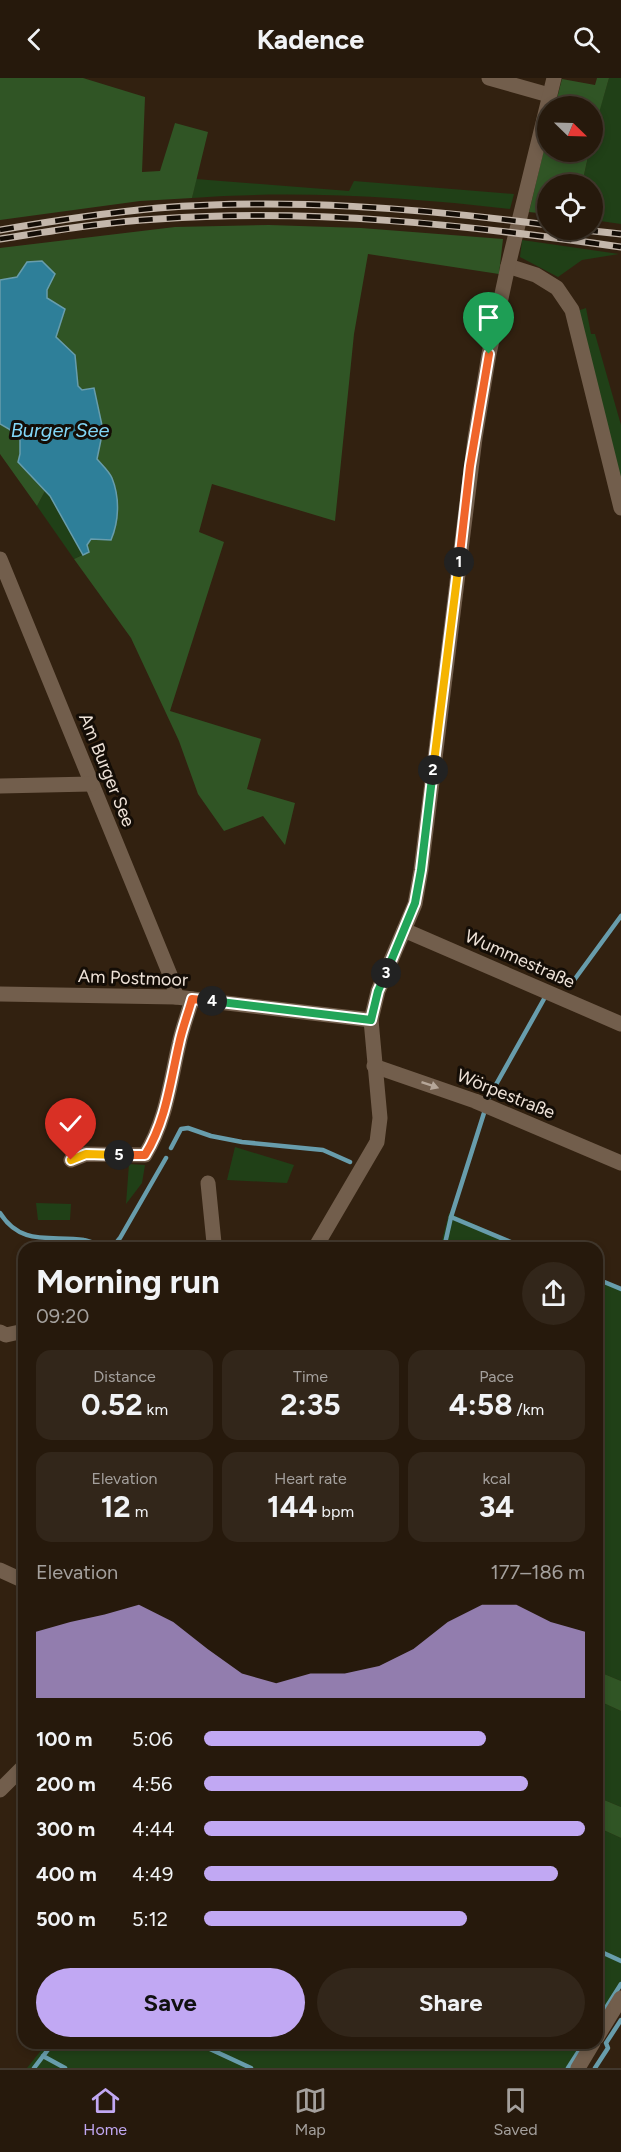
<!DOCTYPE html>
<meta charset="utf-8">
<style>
:root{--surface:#26190c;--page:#32261a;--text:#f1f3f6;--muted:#a4a09d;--line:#42382d;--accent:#c1a8f3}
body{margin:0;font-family:Figtree,sans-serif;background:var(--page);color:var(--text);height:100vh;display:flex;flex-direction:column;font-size:22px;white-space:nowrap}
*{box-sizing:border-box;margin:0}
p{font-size:20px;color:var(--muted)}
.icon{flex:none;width:33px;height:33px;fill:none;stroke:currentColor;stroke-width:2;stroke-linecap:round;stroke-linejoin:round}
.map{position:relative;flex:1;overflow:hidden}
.sheet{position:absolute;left:18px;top:1164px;width:585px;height:807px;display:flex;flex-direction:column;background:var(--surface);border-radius:18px;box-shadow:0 3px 9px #0003,0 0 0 2px var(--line)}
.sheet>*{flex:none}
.needle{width:39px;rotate:113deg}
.controls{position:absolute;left:537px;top:18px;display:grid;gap:12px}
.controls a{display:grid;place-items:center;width:66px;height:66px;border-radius:50%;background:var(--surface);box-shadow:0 3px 9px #0003,0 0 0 2px var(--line);font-size:30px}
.pin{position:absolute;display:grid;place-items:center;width:51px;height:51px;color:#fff;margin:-62px -26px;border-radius:50% 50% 50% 0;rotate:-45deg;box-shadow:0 0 6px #0007}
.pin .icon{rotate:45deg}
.km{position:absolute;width:30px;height:30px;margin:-15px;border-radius:50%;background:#222;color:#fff;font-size:16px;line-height:30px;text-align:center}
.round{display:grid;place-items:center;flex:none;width:63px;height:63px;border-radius:32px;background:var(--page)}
.overview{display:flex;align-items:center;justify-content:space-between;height:102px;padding:0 18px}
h1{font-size:33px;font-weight:700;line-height:45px}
.stats{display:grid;grid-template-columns:repeat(3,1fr);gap:9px;height:102px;padding:6px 18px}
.stats div{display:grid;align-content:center;border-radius:15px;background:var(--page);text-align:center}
.stats b{font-size:30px;font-weight:700}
.stats small{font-size:16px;font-weight:400}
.stats p{font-size:16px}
.chart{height:168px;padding:12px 18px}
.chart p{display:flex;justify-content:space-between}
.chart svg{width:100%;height:108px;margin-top:6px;fill:var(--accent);opacity:.7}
.primary-button{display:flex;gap:12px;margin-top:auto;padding:12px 18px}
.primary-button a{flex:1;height:69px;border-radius:36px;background:var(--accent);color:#111;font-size:24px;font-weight:700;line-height:69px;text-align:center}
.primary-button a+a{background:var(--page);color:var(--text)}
ul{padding:0 18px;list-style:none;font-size:20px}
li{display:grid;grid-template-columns:96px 72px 1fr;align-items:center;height:45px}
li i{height:15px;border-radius:8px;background:var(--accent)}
header{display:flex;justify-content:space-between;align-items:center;height:78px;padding:0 18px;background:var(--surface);font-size:27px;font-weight:700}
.tab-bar{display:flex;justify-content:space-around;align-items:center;height:84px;border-top:2px solid var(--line);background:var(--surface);font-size:16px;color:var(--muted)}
.tab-bar a{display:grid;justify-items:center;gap:3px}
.tab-bar .selected{color:var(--accent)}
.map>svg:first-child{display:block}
</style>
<header><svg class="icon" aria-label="back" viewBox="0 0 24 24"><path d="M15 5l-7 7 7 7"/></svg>Kadence<svg class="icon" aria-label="search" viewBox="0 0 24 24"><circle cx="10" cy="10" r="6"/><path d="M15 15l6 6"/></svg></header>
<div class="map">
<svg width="621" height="1990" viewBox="0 0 621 1990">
<rect width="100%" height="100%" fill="#322110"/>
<!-- green -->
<g fill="#204017">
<path d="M 609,0 L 621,0 L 621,146 L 593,142 L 592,106 L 582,106 L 589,74 L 592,74 L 595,47 Z"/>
<path d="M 196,101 L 349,113 L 354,103 L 514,116 L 510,131 C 405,119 297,112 192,120 Z"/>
<path d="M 522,162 L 619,176 L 582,182 L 558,199 L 520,179 Z"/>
<path d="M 586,230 L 591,256 L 595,256 L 621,347 L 621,412 L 577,233 Z"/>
<path d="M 45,413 L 50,418 L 83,477 L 74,481 L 37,428 Z"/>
<path d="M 235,1069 L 294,1087 L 287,1105 L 227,1102 Z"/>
<path d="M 129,1086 L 145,1087 L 142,1105 L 126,1126 Z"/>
<path d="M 36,1125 L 71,1126 L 70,1142 L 38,1142 Z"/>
<path d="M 449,1135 L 527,1170 L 440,1170 Z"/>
<path d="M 597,1201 L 621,1212 L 621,1603 L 597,1593 Z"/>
<path d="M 597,1622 L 621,1633 L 621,1729 L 597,1719 Z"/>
<path d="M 597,1749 L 621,1760 L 621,1904 L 597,1945 Z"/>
<path d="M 47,1965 L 586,1965 L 571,1990 L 27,1990 Z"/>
</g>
<!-- forest -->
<g fill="#305525">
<path d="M 0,0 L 83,0 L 145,19 L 142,94 L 160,93 L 175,45 L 208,54 L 192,120 L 140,123 L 0,142 Z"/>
<path d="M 597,0 L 609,0 L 593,56 L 592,28 L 555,28 L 562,1 L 595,7 Z"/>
<path d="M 547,59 L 548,74 L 589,74 L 582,106 L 548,106 L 547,136 L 529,134 Z"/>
<path d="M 269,147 L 361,150 L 503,161 L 499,196 L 368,176 L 354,256 L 335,443 L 212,406 L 199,454 L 224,464 L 170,633 L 261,661 L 247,711 L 295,725 L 285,767 L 263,738 L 224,753 L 198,716 L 179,663 L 131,560 L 74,481 L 89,474 L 87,467 L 111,398 L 97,381 L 103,352 L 94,310 L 81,312 L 78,308 L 75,277 L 56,259 L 65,232 L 47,220 L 42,183 L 27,184 L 17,199 L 0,202 L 0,170 L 175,149 Z"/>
<path d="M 0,346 L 9,351 L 20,362 L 20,376 L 18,384 L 45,413 L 37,428 L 0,376 Z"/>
<path d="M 597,1593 L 621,1603 L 621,1633 L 597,1622 Z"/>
<path d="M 597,1719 L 621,1729 L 621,1760 L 597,1749 Z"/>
</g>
<!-- water -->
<path fill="#2e7f99" stroke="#689dac" stroke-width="1.5" d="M 42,183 L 55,196 L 47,212 L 47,220 L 65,231 L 56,259 L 75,277 L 78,308 L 82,312 L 94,310 L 103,352 L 97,381 C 102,387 109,393 112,400 C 120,420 119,443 111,462 L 91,461 L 87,467 L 89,474 L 83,477 L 50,418 L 18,384 L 20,376 L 20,362 L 9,351 L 0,346 L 0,202 L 17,199 L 27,184 Z"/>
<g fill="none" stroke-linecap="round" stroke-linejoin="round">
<!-- stream -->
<g stroke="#689dac" stroke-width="4.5">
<path d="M 569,909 L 621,838"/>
<path d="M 489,1019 L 544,921"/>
<path d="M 171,1070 L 181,1051 L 188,1050 L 211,1058 L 242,1064 L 323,1072 L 350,1084"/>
<path d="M 0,1135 C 21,1169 52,1157 84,1162 C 92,1163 103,1171 110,1169 C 115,1168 117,1163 120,1160 L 166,1080"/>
<path d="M 451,1139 L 525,1170"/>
<path d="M 444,1170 L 451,1139 L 484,1035"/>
<path d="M 597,1201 L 621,1211"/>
<path d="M 597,1872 L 621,1883"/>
<path d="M 597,1944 L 621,1906"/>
<path d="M 197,1965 L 251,1990"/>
<path d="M 43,1978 L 65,1990"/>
<path d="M 34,1990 L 53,1965"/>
<path d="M 568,1990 L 584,1965"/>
<path d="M 595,1990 L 608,1970 L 606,1965 L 621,1942"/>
</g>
<!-- minor -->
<g stroke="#725e4c" stroke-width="15">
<path d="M 489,0 L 549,17"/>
<path d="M 508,188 L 536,197 L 557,210 L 572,232 L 621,430"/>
<path d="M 0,481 L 173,904 L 176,919"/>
<path d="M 0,708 L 91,706"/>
<path d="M 404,852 L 621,946"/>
<path d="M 0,916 L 176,919 L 371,942"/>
<path d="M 374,988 L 475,1023 L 621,1085"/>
<path d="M 71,1082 L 86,1076 L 145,1077 C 166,1043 170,1005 179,966 C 182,951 188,936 192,921"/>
<path d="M 208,1105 L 214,1165 L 211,1170"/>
<path d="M 315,1170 L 377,1064 L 380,1040 L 371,942 L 378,913 L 415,826 L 421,792 L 475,360 L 489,276 L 508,188 L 554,0"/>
<path d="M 0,1254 L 6,1257 L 24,1253"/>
<path d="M 0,1492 L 24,1503"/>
<path d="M 0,1712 L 24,1688"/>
<path d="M 597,1959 L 621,1920"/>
<path d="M 578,1990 L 593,1965"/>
</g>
<defs>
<g id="rail">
<path d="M 0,152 C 52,143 105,135 158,130 C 287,120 419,130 548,147"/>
<path d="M 584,152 L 621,156"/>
<path d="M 0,161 C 52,153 105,144 158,141 C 313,130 468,147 621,169"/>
</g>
</defs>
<!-- rail casing -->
<use href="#rail" stroke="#c4b7ab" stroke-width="7"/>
<!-- rail -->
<use href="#rail" stroke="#140d06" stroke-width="4.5" stroke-dasharray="14" stroke-linecap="butt"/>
</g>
<!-- one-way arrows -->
<defs><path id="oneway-solid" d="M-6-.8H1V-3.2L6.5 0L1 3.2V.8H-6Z" transform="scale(1.5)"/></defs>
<use fill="#b6a799" href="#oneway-solid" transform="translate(430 1007) rotate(19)"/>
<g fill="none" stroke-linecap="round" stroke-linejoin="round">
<defs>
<path id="split-1" d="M 459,484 L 470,388 L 489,276"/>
<path id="split-2" d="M 433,692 L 459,484"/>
<path id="split-3" d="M 386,895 L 415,825 L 421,792 L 433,692"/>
<path id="split-4" d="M 212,923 L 371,942 L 378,913 L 386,895"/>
<path id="split-5" d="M 119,1077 L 145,1077 C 166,1043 170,1005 179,966 C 182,951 188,936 192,921 L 212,923"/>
<path id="split-6" d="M 71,1082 L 86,1076 L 119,1077"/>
</defs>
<!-- split-1 casing -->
<use href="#split-1" stroke="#fff" stroke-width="12"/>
<!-- split-2 casing -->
<use href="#split-2" stroke="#fff" stroke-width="12"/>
<!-- split-3 casing -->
<use href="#split-3" stroke="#fff" stroke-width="12"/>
<!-- split-4 casing -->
<use href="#split-4" stroke="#fff" stroke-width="12"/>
<!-- split-5 casing -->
<use href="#split-5" stroke="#fff" stroke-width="12"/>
<!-- split-6 casing -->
<use href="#split-6" stroke="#fff" stroke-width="12"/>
<!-- split-1 -->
<use href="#split-1" stroke="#f0652b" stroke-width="8"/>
<!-- split-2 -->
<use href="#split-2" stroke="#f5b400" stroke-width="8"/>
<!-- split-3 -->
<use href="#split-3" stroke="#22a559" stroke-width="8"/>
<!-- split-4 -->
<use href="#split-4" stroke="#22a559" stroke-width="8"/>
<!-- split-5 -->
<use href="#split-5" stroke="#f0652b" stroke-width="8"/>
<!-- split-6 -->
<use href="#split-6" stroke="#f5b400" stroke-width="8"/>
</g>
<g text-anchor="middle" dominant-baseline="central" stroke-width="6" stroke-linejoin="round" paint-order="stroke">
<!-- street labels -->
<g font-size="18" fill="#eee2d8" stroke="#140d06">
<text transform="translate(107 692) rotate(68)">Am Burger See</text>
<text transform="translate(520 881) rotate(24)">Wummestraße</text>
<text transform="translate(133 900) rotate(2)">Am Postmoor</text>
<text transform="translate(506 1016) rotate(22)">Wörpestraße</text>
</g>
<!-- water labels -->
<g font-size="20" font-style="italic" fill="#83d8f8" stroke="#140d06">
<text x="60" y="352">Burger See</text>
</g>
</g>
</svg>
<div class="controls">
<a><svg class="needle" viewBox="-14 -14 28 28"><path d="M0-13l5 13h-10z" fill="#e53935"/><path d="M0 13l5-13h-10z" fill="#a4a09d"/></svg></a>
<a><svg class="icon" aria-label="locate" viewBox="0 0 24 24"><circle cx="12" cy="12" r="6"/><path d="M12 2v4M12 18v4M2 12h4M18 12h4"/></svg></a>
</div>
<div class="pin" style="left:489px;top:276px;background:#1e9e55"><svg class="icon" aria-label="arrive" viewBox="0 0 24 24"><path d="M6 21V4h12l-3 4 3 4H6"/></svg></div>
<div class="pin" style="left:71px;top:1082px;background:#d93025"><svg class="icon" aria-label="check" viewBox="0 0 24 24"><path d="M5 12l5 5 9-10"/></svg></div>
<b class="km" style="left:459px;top:484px">1</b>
<b class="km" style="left:433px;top:692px">2</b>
<b class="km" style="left:386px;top:895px">3</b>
<b class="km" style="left:212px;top:923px">4</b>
<b class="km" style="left:119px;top:1077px">5</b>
<section class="sheet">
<div class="overview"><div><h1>Morning run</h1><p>09:20</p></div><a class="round"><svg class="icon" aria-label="share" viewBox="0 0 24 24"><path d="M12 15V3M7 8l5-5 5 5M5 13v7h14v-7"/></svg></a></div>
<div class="stats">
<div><p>Distance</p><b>0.52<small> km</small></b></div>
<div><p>Time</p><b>2:35</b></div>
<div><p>Pace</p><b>4:58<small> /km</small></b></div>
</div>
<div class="stats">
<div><p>Elevation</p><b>12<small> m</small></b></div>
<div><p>Heart rate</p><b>144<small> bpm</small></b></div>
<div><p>kcal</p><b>34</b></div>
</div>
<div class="chart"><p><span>Elevation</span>177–186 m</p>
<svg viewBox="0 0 160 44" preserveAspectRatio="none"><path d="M0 44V17L10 13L20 10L30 6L40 13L50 24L60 34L70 38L80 34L90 34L100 31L110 24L120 13L130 6L140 6L150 13L160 17V44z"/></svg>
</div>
<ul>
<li><b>100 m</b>5:06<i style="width:74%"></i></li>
<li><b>200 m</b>4:56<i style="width:85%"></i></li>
<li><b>300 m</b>4:44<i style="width:100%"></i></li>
<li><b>400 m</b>4:49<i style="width:93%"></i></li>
<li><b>500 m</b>5:12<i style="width:69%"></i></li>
</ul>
<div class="primary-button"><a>Save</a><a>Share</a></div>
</section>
</div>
<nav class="tab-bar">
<a class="selected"><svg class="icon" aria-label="home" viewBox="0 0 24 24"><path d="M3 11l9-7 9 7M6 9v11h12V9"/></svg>Home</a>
<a><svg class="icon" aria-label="map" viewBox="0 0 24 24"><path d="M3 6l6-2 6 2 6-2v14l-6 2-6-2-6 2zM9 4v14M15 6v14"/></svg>Map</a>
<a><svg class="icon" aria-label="saved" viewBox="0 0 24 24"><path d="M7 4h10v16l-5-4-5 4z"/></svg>Saved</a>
</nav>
